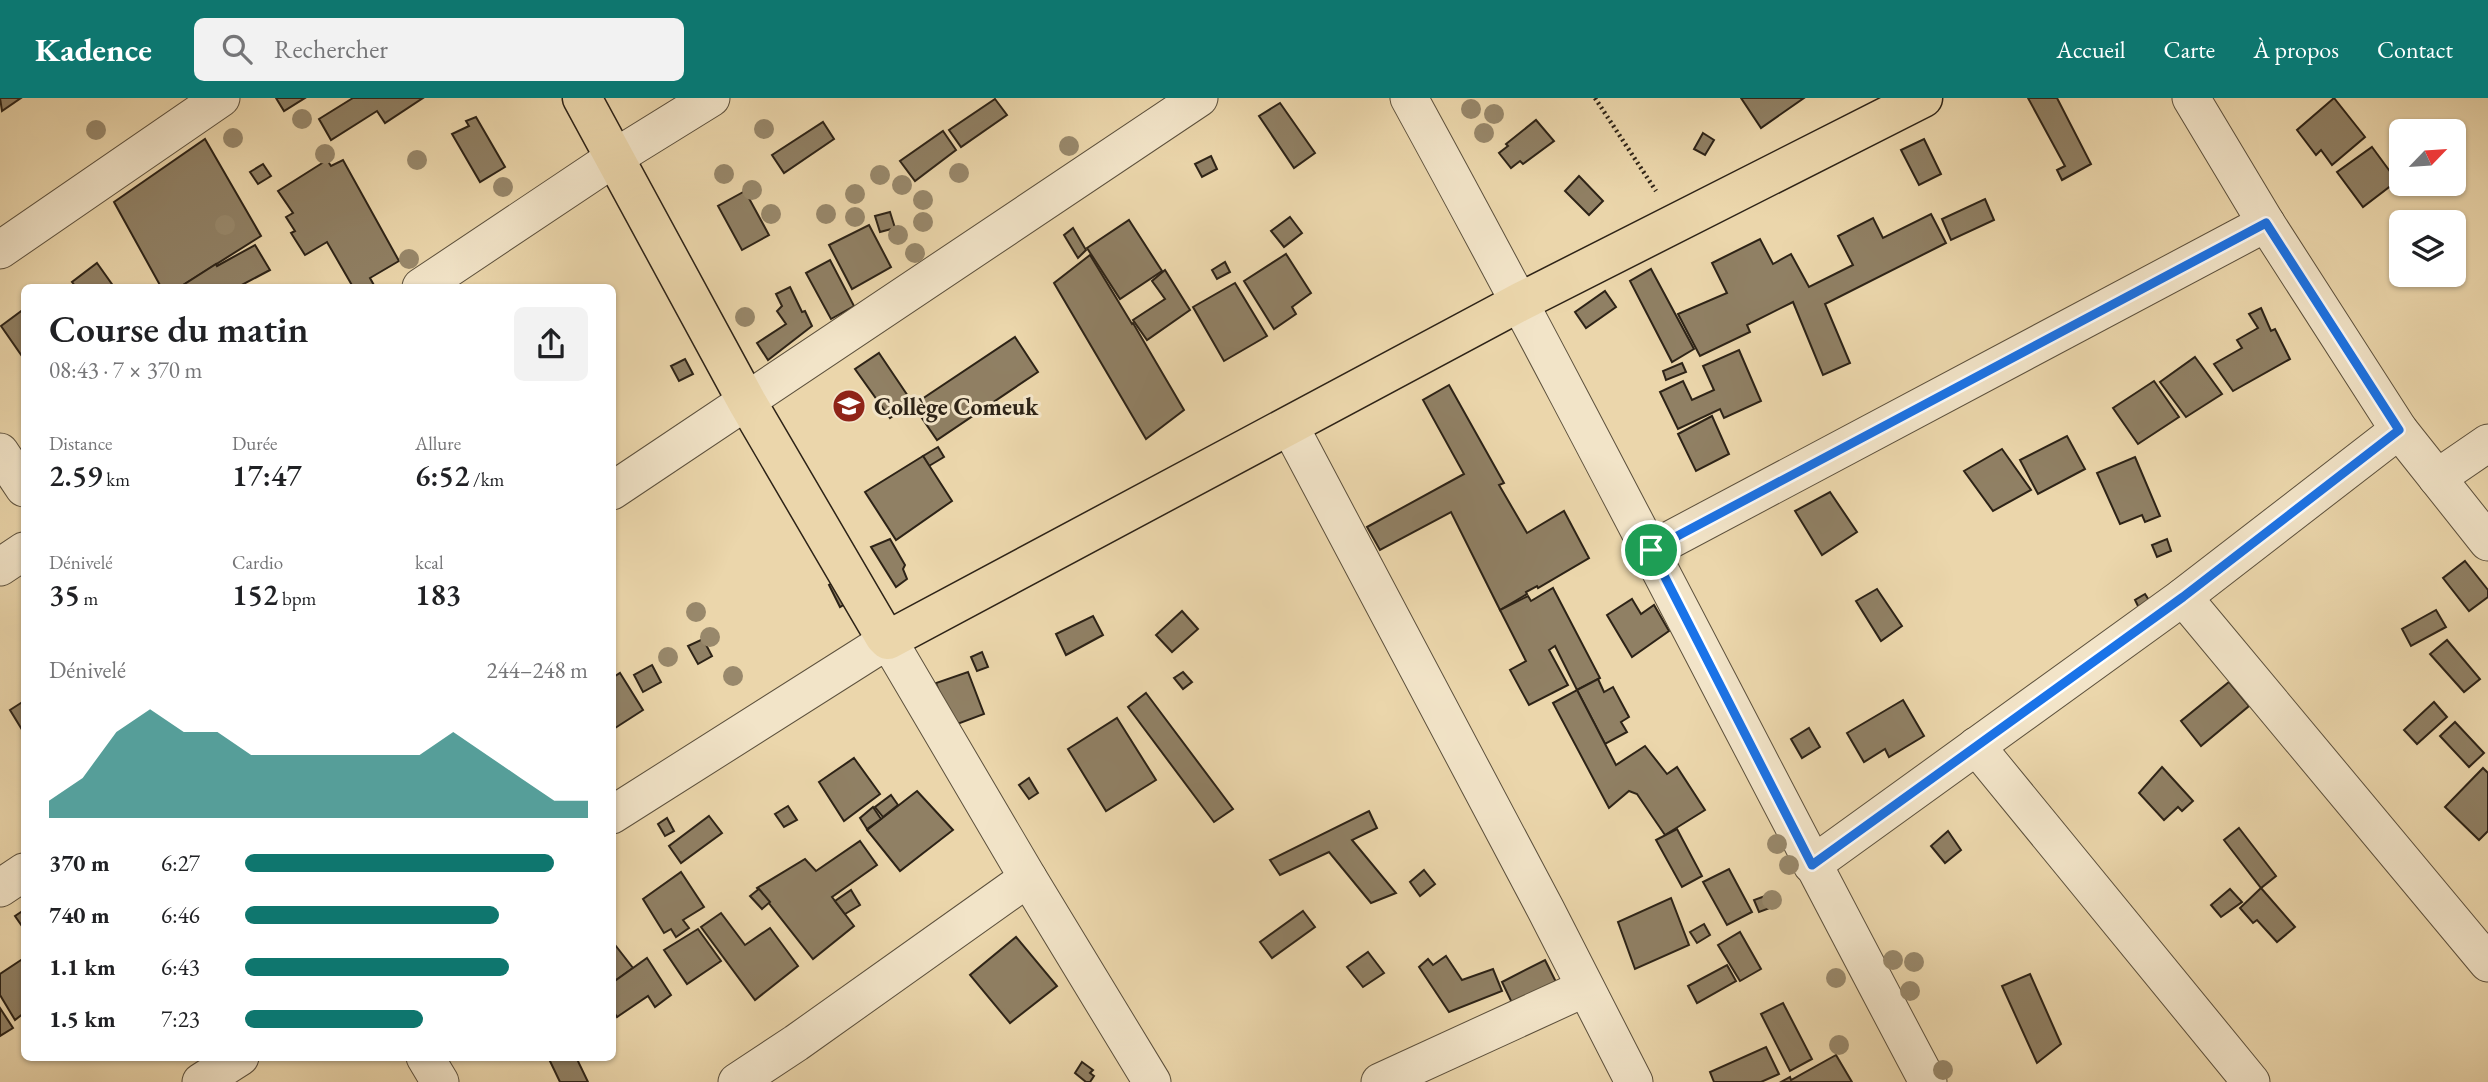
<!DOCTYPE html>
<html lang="fr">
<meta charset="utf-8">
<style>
:root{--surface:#fff;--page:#f2f2f2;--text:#202124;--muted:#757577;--accent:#0f766e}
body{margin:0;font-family:"EB Garamond",serif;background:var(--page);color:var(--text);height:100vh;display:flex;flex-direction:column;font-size:26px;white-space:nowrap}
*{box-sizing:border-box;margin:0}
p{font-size:23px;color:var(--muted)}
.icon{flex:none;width:38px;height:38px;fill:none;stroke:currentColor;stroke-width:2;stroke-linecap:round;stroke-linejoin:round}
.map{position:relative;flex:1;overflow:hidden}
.drawer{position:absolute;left:21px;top:186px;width:595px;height:777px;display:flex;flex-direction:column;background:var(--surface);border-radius:10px;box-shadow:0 2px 5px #0004}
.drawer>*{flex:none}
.needle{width:46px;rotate:65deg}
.fabs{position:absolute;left:2389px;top:21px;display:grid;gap:14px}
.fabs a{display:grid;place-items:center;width:77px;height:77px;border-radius:10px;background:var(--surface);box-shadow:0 2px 5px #0004;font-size:35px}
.pin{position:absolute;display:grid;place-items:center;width:60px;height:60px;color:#fff;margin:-30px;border:4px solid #fff;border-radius:50%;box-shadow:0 2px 7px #0007}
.round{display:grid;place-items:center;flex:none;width:74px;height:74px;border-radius:10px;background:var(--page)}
.head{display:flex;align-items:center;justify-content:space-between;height:119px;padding:0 28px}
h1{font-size:38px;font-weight:600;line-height:52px}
.figures{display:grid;grid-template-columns:repeat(3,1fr);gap:10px;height:119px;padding:7px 28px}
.figures div{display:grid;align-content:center}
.figures b{font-size:30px;font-weight:600}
.figures small{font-size:19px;font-weight:400}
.figures p{font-size:19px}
.chart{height:196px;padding:14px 28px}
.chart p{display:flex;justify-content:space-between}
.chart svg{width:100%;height:126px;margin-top:7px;fill:var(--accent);opacity:.7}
ul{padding:0 28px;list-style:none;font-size:23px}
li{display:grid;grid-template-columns:112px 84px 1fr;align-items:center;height:52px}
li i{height:18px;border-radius:9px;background:var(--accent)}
header{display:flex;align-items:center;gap:42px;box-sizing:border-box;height:98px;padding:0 35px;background:var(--accent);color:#fff}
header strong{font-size:33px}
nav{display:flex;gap:38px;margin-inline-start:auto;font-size:24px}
.search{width:490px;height:63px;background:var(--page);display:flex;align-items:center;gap:18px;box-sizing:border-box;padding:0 24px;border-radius:10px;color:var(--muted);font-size:26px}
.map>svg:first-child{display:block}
</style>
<header>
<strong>Kadence</strong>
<div class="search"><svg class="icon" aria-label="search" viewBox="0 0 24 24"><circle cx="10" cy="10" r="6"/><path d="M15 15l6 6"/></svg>Rechercher</div>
<nav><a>Accueil</a><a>Carte</a><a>À propos</a><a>Contact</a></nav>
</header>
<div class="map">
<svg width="2488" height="984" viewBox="0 0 2488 984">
<rect width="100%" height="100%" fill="#ebd6ab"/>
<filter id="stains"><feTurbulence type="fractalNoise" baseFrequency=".00286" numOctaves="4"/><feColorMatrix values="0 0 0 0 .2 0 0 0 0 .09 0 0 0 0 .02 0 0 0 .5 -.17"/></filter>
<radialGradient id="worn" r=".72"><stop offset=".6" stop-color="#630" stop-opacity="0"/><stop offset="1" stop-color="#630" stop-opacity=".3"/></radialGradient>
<!-- building -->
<g fill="#908064" stroke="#2d2317" stroke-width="2">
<path d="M 0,0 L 21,0 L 2,13 Z"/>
<path d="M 276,0 L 305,0 L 284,13 Z"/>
<path d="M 353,0 L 423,0 L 385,25 L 377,13 L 331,42 L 319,21 Z"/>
<path d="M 1741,0 L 1804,0 L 1761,30 Z"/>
<path d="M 2028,0 L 2057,0 L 2091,66 L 2062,82 L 2057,72 L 2065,68 Z"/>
<path d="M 2334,0 L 2365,39 L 2332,67 L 2321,52 L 2316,57 L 2297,32 Z"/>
<path d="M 995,1 L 1007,17 L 961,49 L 949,32 Z"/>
<path d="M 1280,5 L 1315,55 L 1294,70 L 1259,18 Z"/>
<path d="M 476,19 L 505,69 L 480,84 L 452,36 L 469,28 L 466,23 Z"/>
<path d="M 1536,22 L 1554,43 L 1523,66 L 1520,63 L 1511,70 L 1499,55 L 1508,48 L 1506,46 Z"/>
<path d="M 823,24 L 834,41 L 784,75 L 772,57 Z"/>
<path d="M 943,33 L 956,52 L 915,83 L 900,63 Z"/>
<path d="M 1703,35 L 1714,42 L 1705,57 L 1694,51 Z"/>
<path d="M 205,41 L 261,138 L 180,189 L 161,189 L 114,104 Z"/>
<path d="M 1924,41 L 1941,76 L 1919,87 L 1901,52 Z"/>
<path d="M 2372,49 L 2397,83 L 2363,109 L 2337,74 Z"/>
<path d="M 1211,58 L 1217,71 L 1202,79 L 1195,66 Z"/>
<path d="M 327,62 L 331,68 L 343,62 L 399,163 L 370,180 L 375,189 L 353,189 L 327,144 L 305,157 L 291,135 L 295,133 L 286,119 L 293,115 L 278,93 Z"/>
<path d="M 263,66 L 271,78 L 258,86 L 250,74 Z"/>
<path d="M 1579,78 L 1603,103 L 1589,117 L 1565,93 Z"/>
<path d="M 745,93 L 769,137 L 742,152 L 718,108 Z"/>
<path d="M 1985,101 L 1994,122 L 1951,142 L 1942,121 Z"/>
<path d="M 890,114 L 895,130 L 880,134 L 875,118 Z"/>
<path d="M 1931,116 L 1946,145 L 1825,206 L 1850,265 L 1823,277 L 1793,204 L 1747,227 L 1750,234 L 1700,258 L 1678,216 L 1727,195 L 1712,165 L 1760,141 L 1773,166 L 1791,156 L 1809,189 L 1853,167 L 1838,138 L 1873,120 L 1883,140 Z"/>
<path d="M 1290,119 L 1302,135 L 1284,149 L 1271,133 Z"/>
<path d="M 1129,122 L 1162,173 L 1120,201 L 1087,150 Z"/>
<path d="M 869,127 L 891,169 L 852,191 L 829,147 Z"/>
<path d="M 1073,130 L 1086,152 L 1078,160 L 1064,137 Z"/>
<path d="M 255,147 L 270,172 L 238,189 L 180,189 L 216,166 L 217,168 Z"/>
<path d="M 1286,156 L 1311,195 L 1292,209 L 1296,216 L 1274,231 L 1244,183 Z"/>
<path d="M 1090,157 L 1132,226 L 1133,225 L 1184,312 L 1146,341 L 1054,185 Z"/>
<path d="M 830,162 L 854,208 L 831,221 L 806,175 Z"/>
<path d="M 1225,164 L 1230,174 L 1217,181 L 1212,172 Z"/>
<path d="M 97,165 L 114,189 L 76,189 L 72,184 Z"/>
<path d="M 1651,171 L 1694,251 L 1672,264 L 1630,183 Z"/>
<path d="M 1165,172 L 1190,212 L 1147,242 L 1133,222 L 1165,201 L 1152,183 Z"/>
<path d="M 1235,185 L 1267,238 L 1224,263 L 1193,209 Z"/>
<path d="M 790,189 L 802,214 L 805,213 L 812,228 L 768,262 L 757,245 L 786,226 L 777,213 L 782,208 L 776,196 Z"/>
<path d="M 1605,193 L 1616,209 L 1586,230 L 1575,214 Z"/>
<path d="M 2261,210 L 2271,233 L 2275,231 L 2290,261 L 2233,293 L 2214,266 L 2242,250 L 2237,242 L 2258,230 L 2249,216 Z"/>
<path d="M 24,211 L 24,261 L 1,228 Z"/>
<path d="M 1015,239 L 1038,274 L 937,342 L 913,307 Z"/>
<path d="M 1739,252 L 1761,303 L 1724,320 L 1720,311 L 1678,331 L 1660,294 L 1683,283 L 1692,302 L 1714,292 L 1703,268 Z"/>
<path d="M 879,255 L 912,304 L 890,320 L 855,271 Z"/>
<path d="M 2195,259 L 2222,296 L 2186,319 L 2160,284 Z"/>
<path d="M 685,261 L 693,276 L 679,283 L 671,268 Z"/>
<path d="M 1682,265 L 1686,274 L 1666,282 L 1663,273 Z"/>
<path d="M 2154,283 L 2179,319 L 2138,346 L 2113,310 Z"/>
<path d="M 1449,287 L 1504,385 L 1499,387 L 1527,435 L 1564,413 L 1589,460 L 1538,490 L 1537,488 L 1526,494 L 1527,496 L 1500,512 L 1451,414 L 1380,452 L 1367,429 L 1464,376 L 1423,302 Z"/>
<path d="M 1712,318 L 1729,356 L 1696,373 L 1678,336 Z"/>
<path d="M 2067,338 L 2085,371 L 2038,396 L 2020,362 Z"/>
<path d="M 938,349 L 944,359 L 929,368 L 923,358 Z"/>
<path d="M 2002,351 L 2031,392 L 1993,413 L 1964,373 Z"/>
<path d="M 923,358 L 952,403 L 896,442 L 865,394 Z"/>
<path d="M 2135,359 L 2160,418 L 2145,424 L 2142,417 L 2120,426 L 2097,375 Z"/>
<path d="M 1830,394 L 1857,434 L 1822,457 L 1795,413 Z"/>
<path d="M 890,441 L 905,467 L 903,471 L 907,481 L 896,489 L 871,449 Z"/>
<path d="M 2167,441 L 2171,453 L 2157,459 L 2152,447 Z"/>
<path d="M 2465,463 L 2488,492 L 2488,499 L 2469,513 L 2443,480 Z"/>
<path d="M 838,482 L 850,503 L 840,509 L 829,487 Z"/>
<path d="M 1553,490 L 1600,580 L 1577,592 L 1555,548 L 1549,552 L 1568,587 L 1529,607 L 1510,572 L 1526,563 L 1500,512 L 1528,498 L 1531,503 Z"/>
<path d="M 1877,491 L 1902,528 L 1881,543 L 1856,503 Z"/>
<path d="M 2145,496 L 2152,507 L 2141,514 L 2135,502 Z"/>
<path d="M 1632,501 L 1641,516 L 1654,507 L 1669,533 L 1632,559 L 1607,517 Z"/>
<path d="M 2436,512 L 2446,529 L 2411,548 L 2402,531 Z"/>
<path d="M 1182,513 L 1198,531 L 1172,554 L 1156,537 Z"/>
<path d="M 1093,518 L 1103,537 L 1066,557 L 1056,536 Z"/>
<path d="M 703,541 L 712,558 L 698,566 L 688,548 Z"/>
<path d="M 2447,542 L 2480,581 L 2464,594 L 2430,556 Z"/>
<path d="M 982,554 L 988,569 L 977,573 L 971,559 Z"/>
<path d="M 652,567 L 661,584 L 643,594 L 634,577 Z"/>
<path d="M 968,574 L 984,616 L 952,628 L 936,585 Z"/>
<path d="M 1183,574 L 1192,584 L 1183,591 L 1174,580 Z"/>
<path d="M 620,575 L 643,612 L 612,632 L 612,580 Z"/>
<path d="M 1598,581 L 1604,594 L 1613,589 L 1629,619 L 1621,624 L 1627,634 L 1605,646 L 1577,592 Z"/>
<path d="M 2229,584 L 2249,608 L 2201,648 L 2181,623 Z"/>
<path d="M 1577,592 L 1616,667 L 1645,648 L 1667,676 L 1677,669 L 1705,712 L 1665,737 L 1637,696 L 1629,693 L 1609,710 L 1553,605 Z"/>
<path d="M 1146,595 L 1233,711 L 1214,724 L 1128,609 Z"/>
<path d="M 1903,602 L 1924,638 L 1889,659 L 1885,651 L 1864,664 L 1847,635 Z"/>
<path d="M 24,603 L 24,635 L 10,612 Z"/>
<path d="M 2434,604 L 2447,619 L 2417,646 L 2404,632 Z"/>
<path d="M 1117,620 L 1156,682 L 1106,713 L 1068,651 Z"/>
<path d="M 2455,624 L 2484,655 L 2469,669 L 2440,638 Z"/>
<path d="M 1809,630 L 1820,649 L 1802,660 L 1791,641 Z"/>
<path d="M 854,660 L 880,696 L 844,723 L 819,684 Z"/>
<path d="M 2162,669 L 2193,703 L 2182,713 L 2178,709 L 2164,722 L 2139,695 Z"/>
<path d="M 2483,670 L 2488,675 L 2488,733 L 2479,742 L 2445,709 Z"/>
<path d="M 1029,680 L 1038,695 L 1029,701 L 1019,687 Z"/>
<path d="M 917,693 L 953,732 L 900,773 L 867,732 Z"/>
<path d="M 891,697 L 898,707 L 883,719 L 875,709 Z"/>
<path d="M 788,708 L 797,722 L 784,729 L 775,716 Z"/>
<path d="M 873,709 L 881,721 L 867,731 L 860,720 Z"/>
<path d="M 1369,713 L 1377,730 L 1352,742 L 1396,795 L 1371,805 L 1329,754 L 1280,777 L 1270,762 Z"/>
<path d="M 709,718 L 722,735 L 681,765 L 669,748 Z"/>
<path d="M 667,720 L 674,733 L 665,738 L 658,726 Z"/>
<path d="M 2239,730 L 2276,778 L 2261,790 L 2224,742 Z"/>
<path d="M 1677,731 L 1702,778 L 1682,789 L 1656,742 Z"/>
<path d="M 1948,733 L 1961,752 L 1945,765 L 1931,748 Z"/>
<path d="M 860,743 L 877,767 L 832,799 L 854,828 L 813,861 L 757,790 L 805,761 L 816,773 Z"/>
<path d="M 1729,771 L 1752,814 L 1727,827 L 1703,784 Z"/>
<path d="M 1424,772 L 1435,786 L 1420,798 L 1410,784 Z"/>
<path d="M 681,774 L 704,809 L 683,822 L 689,830 L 676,839 L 671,831 L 664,835 L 643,801 Z"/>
<path d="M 2261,790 L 2295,829 L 2277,844 L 2257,822 L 2253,825 L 2240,810 Z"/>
<path d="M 759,791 L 770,804 L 762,811 L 750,798 Z"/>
<path d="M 2230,791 L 2242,804 L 2221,819 L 2211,807 Z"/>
<path d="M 851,792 L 860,807 L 845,816 L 835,803 Z"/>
<path d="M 1765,798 L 1770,810 L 1759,814 L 1754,802 Z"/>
<path d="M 1671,800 L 1689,847 L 1635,871 L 1618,824 Z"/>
<path d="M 24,812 L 24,831 L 15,818 Z"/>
<path d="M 1303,813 L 1315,829 L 1272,860 L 1260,844 Z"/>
<path d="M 721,815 L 745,847 L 770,830 L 798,868 L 755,902 L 701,829 Z"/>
<path d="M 1704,826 L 1710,837 L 1697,845 L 1690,834 Z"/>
<path d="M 698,831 L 721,863 L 687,886 L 664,852 Z"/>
<path d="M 1740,834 L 1761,871 L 1740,883 L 1718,847 Z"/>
<path d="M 1016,839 L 1057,888 L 1010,925 L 970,877 Z"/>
<path d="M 612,843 L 633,870 L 612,885 Z"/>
<path d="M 1368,854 L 1384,875 L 1363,889 L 1347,869 Z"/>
<path d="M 1446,858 L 1462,882 L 1493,871 L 1502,893 L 1449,914 L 1419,869 L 1428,861 L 1433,867 Z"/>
<path d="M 24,860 L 24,915 L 15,922 L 0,897 L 0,876 Z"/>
<path d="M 647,860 L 671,897 L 655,909 L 648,898 L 617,919 L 612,911 L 612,885 Z"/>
<path d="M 1545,862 L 1557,886 L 1513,907 L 1502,884 Z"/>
<path d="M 1727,867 L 1736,883 L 1697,905 L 1688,888 Z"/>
<path d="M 2030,876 L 2061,946 L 2037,965 L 2002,888 Z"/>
<path d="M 1783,905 L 1812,961 L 1790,973 L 1761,916 Z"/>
<path d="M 0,910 L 13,930 L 0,938 Z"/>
<path d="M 1766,949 L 1779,976 L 1761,984 L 1714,984 L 1710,974 Z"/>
<path d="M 1836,957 L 1852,984 L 1781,984 L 1790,979 L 1791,982 Z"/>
<path d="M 548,959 L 576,959 L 588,984 L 560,984 Z"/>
<path d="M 1082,964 L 1093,972 L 1090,975 L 1094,978 L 1090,984 L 1086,984 L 1075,975 Z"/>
</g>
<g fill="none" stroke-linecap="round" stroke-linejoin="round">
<defs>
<g id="minor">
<path d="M 1409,0 C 1587,325 1754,657 1928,984"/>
<path d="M 2191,0 L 2266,125 L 2399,332 L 2488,444"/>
<path d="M 0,152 L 221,0"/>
<path d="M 421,189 L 614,60 L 711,0"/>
<path d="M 1290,329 L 1546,812 L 1634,984"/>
<path d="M 0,354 L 24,390"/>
<path d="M 2437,380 L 2488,345"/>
<path d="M 612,393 L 1199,0"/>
<path d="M 1651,452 L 2266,125"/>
<path d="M 0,469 L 24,453"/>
<path d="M 2183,499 L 2488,865"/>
<path d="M 1976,648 L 2251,984"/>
<path d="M 612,717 L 888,542 L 1028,780 L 1152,984"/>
<path d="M 1812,767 L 2183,499 L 2399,332"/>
<path d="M 0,790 L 24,774"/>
<path d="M 425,959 L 440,984"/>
<path d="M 201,984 L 240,959"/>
<path d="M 737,984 L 796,945 L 1028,780"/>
<path d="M 1380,984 L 1585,890"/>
</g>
<path id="major" d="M 582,0 L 747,304 L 884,538 L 888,542 L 1520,204 L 1923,0"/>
</defs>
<!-- minor casing -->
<use href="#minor" stroke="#5c503c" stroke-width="39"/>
<!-- major casing -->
<use href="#major" stroke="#2d2317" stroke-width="41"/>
<!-- path -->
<path stroke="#2d2317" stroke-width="4.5" stroke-dasharray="2 3.5" stroke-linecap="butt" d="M 1595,0 L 1656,93"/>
<!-- minor -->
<use href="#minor" stroke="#f2e4c8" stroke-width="37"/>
<!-- major -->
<use href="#major" stroke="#ebd6ab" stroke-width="38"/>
</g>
<!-- trees -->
<g fill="#98886b">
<circle cx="1471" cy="11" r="10"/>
<circle cx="1494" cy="16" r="10"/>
<circle cx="302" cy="21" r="10"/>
<circle cx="764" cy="31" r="10"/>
<circle cx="96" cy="32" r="10"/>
<circle cx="1484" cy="35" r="10"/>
<circle cx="233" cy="40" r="10"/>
<circle cx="1069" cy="48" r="10"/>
<circle cx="325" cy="56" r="10"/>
<circle cx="417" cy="62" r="10"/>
<circle cx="959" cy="75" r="10"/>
<circle cx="724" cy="76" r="10"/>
<circle cx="880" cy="77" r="10"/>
<circle cx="902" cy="87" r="10"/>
<circle cx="503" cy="89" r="10"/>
<circle cx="752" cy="92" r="10"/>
<circle cx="855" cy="96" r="10"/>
<circle cx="923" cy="102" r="10"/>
<circle cx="771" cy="116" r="10"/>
<circle cx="826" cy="116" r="10"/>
<circle cx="855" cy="119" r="10"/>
<circle cx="923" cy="124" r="10"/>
<circle cx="225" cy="127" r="10"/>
<circle cx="898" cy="137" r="10"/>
<circle cx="915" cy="155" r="10"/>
<circle cx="409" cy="161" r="10"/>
<circle cx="745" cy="219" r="10"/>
<circle cx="696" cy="514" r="10"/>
<circle cx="710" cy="539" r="10"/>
<circle cx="668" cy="559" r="10"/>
<circle cx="733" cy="578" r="10"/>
<circle cx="1777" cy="746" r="10"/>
<circle cx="1789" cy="767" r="10"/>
<circle cx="1772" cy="802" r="10"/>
<circle cx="1893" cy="862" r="10"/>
<circle cx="1914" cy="864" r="10"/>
<circle cx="1836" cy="880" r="10"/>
<circle cx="1910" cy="893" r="10"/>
<circle cx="1839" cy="947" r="10"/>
<circle cx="1943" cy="972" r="10"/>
</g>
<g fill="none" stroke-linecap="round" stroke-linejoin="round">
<defs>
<path id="route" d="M 2266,125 L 2399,332 L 2183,499 L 1812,767 L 1651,452 Z"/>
</defs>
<!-- route casing -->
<use href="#route" stroke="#fff" stroke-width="14"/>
<!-- route -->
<use href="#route" stroke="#1a73e8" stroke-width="9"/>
</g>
<!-- icons -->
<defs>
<symbol id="school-disc" viewBox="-11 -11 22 22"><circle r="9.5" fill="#8f2418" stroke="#f2e4c8"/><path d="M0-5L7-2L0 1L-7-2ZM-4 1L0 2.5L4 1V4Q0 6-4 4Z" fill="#fff"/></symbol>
</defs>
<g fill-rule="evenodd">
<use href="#school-disc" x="830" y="289" width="38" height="38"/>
</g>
<g text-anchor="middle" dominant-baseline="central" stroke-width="6" stroke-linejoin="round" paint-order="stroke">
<!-- poi labels -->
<g font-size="24" font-weight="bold" fill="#2d2317" stroke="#f2e4c8" text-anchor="start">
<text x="874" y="308">Collège Comeuk</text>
</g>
</g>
<rect width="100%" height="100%" filter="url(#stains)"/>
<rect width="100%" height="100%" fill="url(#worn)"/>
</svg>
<div class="fabs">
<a><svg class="needle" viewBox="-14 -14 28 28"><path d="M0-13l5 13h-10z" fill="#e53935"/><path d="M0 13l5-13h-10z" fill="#757577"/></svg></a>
<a><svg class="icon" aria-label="layers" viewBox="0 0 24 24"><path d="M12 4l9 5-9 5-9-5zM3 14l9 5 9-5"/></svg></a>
</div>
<div class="pin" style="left:1651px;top:452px;background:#1e9e55"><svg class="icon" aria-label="arrive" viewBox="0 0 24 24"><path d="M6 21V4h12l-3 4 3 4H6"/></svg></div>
<section class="drawer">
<div class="head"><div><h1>Course du matin</h1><p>08:43 · 7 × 370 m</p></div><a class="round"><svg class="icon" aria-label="share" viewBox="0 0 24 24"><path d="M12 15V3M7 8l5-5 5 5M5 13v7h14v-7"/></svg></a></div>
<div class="figures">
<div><p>Distance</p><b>2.59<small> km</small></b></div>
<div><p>Durée</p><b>17:47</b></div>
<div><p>Allure</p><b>6:52<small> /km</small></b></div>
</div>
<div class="figures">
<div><p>Dénivelé</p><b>35<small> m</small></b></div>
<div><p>Cardio</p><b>152<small> bpm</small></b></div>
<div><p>kcal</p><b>183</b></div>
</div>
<div class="chart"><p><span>Dénivelé</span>244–248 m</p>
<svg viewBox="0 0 160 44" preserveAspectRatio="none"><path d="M0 44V38L10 30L20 14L30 6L40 14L50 14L60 22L70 22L80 22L90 22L100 22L110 22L120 14L130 22L140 30L150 38L160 38V44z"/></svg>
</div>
<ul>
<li><b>370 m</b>6:27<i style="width:90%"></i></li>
<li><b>740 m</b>6:46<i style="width:74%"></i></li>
<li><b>1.1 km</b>6:43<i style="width:77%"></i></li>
<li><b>1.5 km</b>7:23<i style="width:52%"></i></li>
</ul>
</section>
</div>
